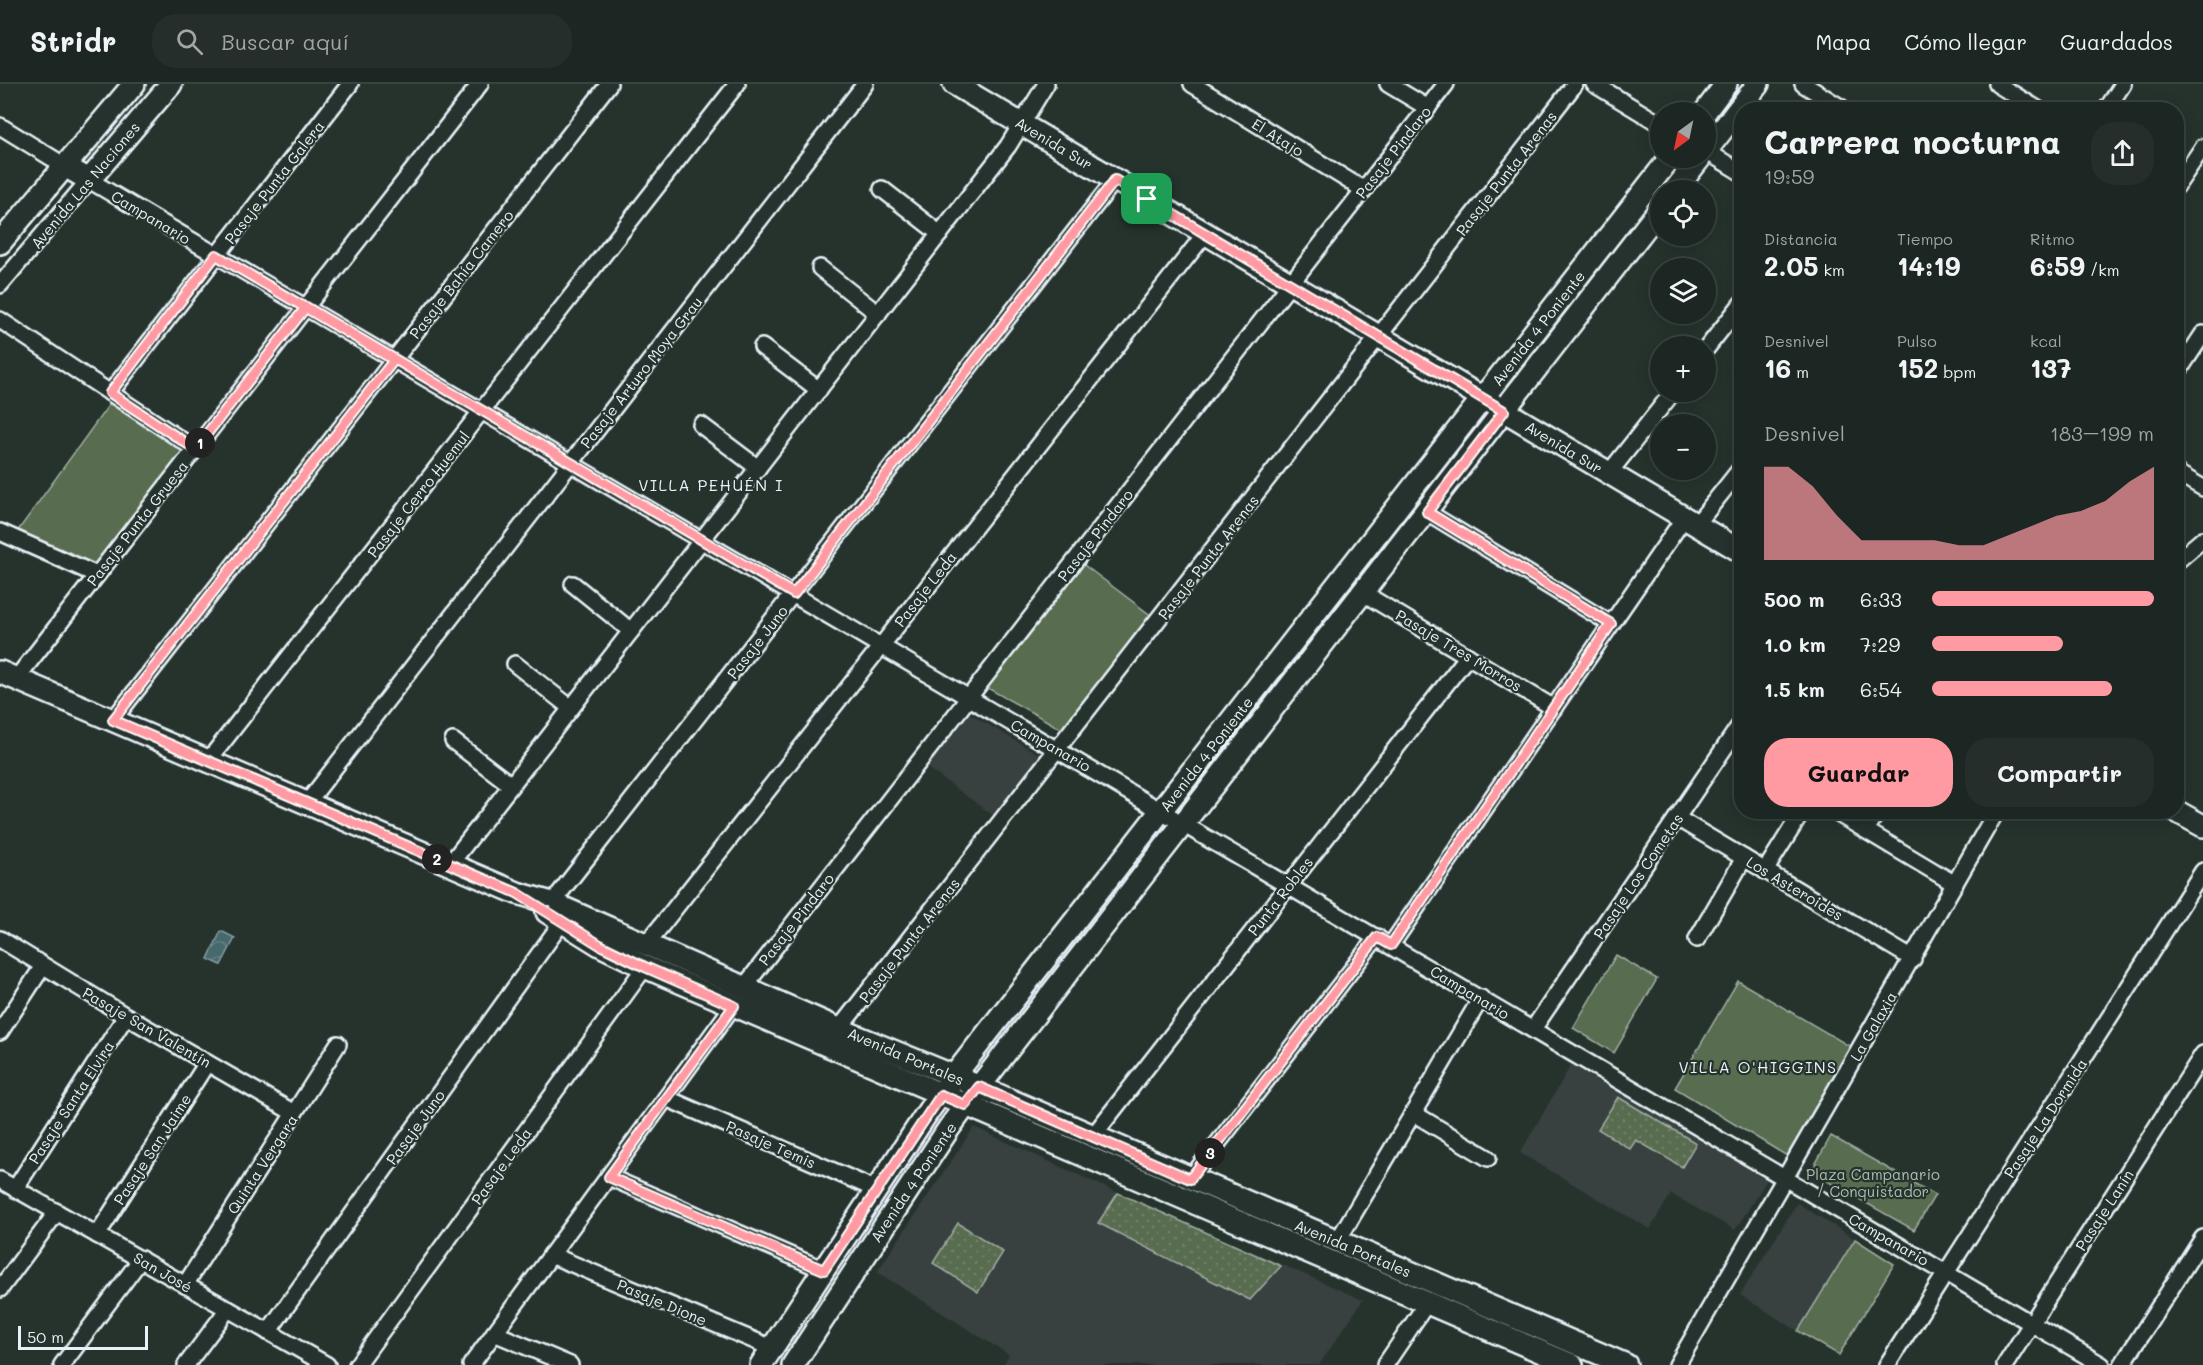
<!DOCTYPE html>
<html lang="es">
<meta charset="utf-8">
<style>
:root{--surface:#1c2622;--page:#252e2a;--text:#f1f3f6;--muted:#a0a5a5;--line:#3a4340;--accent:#ff9aa2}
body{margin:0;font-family:Mali,sans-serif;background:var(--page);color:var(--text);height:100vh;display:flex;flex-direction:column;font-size:22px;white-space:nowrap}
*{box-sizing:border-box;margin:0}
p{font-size:20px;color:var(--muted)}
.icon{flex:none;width:33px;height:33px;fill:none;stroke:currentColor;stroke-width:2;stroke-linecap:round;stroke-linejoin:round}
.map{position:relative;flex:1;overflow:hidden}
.details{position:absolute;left:1734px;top:18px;width:450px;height:717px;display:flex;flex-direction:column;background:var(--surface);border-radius:24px;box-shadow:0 3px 15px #0003,0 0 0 2px var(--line)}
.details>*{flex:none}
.needle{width:39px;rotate:213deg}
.buttons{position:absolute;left:1650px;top:18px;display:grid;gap:12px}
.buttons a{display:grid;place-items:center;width:66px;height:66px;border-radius:50%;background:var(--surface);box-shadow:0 3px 15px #0003,0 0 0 2px var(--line);font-size:30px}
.scale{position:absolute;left:18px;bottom:15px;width:130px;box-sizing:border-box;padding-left:6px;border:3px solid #e8f1f8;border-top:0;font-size:16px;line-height:21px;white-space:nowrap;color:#e8f1f8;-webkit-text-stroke:4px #26332d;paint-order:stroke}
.pin{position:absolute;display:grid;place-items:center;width:51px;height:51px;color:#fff;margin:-26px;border-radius:12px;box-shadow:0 3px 9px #0006}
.km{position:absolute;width:30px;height:30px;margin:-15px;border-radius:50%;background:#222;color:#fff;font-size:16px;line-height:30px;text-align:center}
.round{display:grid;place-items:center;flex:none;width:63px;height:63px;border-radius:24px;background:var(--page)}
.head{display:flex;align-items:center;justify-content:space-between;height:102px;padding:0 30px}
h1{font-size:33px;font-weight:700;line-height:45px}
.metrics{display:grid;grid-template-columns:repeat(3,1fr);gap:9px;height:102px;padding:6px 30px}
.metrics div{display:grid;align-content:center}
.metrics b{font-size:26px;font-weight:700}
.metrics small{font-size:16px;font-weight:400}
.metrics p{font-size:16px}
.chart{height:168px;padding:12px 30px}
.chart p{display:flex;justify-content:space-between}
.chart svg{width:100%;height:108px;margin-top:6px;fill:var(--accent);opacity:.7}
.action{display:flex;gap:12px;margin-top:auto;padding:12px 30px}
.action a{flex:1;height:69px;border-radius:24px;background:var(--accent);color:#111;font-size:24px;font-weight:700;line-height:69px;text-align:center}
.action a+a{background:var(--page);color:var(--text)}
ul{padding:0 30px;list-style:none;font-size:20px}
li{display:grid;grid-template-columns:96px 72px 1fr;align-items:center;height:45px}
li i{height:15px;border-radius:8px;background:var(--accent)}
header{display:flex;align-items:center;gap:36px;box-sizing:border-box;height:84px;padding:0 30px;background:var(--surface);border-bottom:2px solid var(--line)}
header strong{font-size:28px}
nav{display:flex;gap:33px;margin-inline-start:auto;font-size:21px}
.search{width:420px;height:54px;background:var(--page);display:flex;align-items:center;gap:15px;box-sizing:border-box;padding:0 21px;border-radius:24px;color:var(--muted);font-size:22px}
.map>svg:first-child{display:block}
</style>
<header>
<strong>Stridr</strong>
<div class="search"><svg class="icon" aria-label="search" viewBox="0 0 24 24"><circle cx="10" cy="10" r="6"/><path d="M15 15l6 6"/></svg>Buscar aquí</div>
<nav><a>Mapa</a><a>Cómo llegar</a><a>Guardados</a></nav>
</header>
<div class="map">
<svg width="2203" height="1281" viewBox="0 0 2203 1281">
<defs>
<pattern id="grass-dots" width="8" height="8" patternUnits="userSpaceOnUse" patternTransform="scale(1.5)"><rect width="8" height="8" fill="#596c4f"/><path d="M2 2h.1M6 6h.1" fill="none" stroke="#718169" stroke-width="1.8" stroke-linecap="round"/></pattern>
<pattern id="water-waves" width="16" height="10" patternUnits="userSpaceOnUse" patternTransform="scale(1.5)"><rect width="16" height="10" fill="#46686c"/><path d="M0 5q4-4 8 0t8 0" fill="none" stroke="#617e82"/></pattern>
</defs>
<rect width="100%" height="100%" fill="#26332d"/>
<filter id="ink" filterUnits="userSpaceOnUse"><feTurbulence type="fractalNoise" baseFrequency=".0167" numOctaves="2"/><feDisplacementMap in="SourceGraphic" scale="12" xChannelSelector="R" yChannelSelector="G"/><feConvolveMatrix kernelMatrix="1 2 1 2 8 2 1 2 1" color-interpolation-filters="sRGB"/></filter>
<g filter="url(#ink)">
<!-- built -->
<g fill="#374140">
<path d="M 967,628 L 1040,671 L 994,732 L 925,682 Z"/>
<path d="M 1571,981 L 1767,1096 L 1735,1146 L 1671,1110 L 1650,1145 L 1520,1069 Z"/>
<path d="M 974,1043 L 1118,1109 L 1363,1216 L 1319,1281 L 1003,1281 L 1009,1271 L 877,1188 Z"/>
<path d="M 1797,1119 L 1855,1155 L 1798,1247 L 1740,1211 Z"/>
</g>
<!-- grass -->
<g fill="url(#grass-dots)" stroke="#a0aea4" stroke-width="1.5">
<path d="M 1618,1013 L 1696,1059 L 1682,1083 L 1636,1056 L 1630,1065 L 1598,1045 Z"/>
<path d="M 1118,1109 L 1281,1182 L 1250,1216 L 1098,1139 Z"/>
<path d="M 958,1139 L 1003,1168 L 978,1208 L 933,1179 Z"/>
</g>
<!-- green -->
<g fill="#596c4f" stroke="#a0aea4" stroke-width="1.5">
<path d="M 110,319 L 187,369 L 96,485 L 17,448 Z"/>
<path d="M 1080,478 L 1153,533 L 1065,647 L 984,602 Z"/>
<path d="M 1616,871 L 1657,895 L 1614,969 L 1573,944 Z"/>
<path d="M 1738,897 L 1851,963 L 1787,1072 L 1675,1004 Z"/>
<path d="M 1831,1052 L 1935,1111 L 1914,1146 L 1811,1088 Z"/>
<path d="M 1855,1155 L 1894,1180 L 1839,1271 L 1798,1247 Z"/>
</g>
<!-- water -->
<path fill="url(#water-waves)" stroke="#879fa4" stroke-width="1.5" d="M 221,847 L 235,854 L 221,881 L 208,875 Z"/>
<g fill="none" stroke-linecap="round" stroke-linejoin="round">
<defs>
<g id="street">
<path d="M 1192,0 L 1364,106"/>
<path d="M 1388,0 L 1428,24"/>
<path d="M 1594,0 L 1660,40"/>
<path d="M 1803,0 L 1845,26"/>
<path d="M 1997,0 L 2039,26"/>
<path d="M 2106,26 L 2123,0"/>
<path d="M 0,42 L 65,82"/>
<path d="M 1706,67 L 1742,89"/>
<path d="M 2176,103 L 2203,63"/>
<path d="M 882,105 L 940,150"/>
<path d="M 820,184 L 878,230"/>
<path d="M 0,201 L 89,96 L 2102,1281"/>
<path d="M 0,236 L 195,365"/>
<path d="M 762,263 L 819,306"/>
<path d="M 1706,265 L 1742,219"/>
<path d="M 2176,291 L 2203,250"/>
<path d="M 110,309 L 350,0"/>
<path d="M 701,341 L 758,384"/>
<path d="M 2176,388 L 2203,404"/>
<path d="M 1609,389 L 1673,308"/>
<path d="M 1427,428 L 1611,540"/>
<path d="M 1696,441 L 1742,383"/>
<path d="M 0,448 L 97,491"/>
<path d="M 2176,478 L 2203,455"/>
<path d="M 573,500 L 631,547"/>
<path d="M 1363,509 L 1554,624"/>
<path d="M 515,580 L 571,624"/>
<path d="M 16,595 L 480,0"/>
<path d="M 113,636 L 609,0"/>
<path d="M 453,657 L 511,701"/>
<path d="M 208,677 L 737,0"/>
<path d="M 307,719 L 865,0"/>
<path d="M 1835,728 L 1955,800"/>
<path d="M 1677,734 L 1913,875"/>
<path d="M 1866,746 L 1877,728"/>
<path d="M 450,780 L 1008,62 L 1046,0"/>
<path d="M 1765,787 L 1802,728"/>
<path d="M 552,819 L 1115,96"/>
<path d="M 0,855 L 126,932 L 294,1029"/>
<path d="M 1697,855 L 1744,774"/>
<path d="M 646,861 L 1205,150"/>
<path d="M 1391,861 L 1684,434"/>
<path d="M 744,903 C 977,601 1212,301 1446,0"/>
<path d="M 839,945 L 1575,0"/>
<path d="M 1533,945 L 1742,638"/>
<path d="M 0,948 L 43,882"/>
<path d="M 666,1014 L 877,1106"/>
<path d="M 1413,1029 L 1488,1074"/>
<path d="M 1093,1052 L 1468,572"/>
<path d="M 609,1093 L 824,1186"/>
<path d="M 1190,1095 L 1377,853"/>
<path d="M 0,1096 L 327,1281"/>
<path d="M 15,1105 L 126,932"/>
<path d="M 97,1151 L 207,979"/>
<path d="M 1337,1158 L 1481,914"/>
<path d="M 551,1171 L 772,1264"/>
<path d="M 185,1201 L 338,960"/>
<path d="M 0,1205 L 57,1128"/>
<path d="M 268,1248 L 562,838"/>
<path d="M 494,1249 L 570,1281"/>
<path d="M 62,1281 L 141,1175"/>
<path d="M 186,1281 L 228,1225"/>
<path d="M 357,1281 L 645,883"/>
<path d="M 471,1281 L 733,922"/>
<path d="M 1385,1281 L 1427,1219"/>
<path d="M 1677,1281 L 1996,728"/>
<path d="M 1887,1281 L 2203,787"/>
<path d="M 2005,1281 L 2203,970"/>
<path d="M 2122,1281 L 2203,1154"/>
</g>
<g id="secondary">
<path d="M 954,0 L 1742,468"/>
<path d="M 1705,28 L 1726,0"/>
<path d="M 1706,67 L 1758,0"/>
<path d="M 65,82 L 89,96 L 171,0"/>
<path d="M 1675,106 L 1700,74"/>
<path d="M 0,159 L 134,0"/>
<path d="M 0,588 L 517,809 L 552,819 L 839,945 L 954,992 L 1626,1281"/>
<path d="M 2176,727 L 2203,742"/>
<path d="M 547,828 L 600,861 L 645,883 L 1572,1281"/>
<path d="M 761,1281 L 929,1026 L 954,992 L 1670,74"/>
<path d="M 793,1281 L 949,1044 L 979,1003 L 1660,125"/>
</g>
</defs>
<!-- street casing -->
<use href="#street" stroke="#e8f1f8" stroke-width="20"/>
<!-- secondary casing -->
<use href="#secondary" stroke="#e8f1f8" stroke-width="26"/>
<!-- street -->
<use href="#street" stroke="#26332d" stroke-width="15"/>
<!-- secondary -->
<use href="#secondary" stroke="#26332d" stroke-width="21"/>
</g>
</g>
<g fill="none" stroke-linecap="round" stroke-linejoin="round" filter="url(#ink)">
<defs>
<path id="route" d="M 1147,115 L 1115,96 L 794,510 L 306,223 L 195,365 L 110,309 L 216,171 L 394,276 L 113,636 L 517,809 L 600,861 L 645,883 L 734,922 L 609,1093 L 812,1181 L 824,1186 L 941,1011 L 965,1021 L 979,1003 L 1190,1095 L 1377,853 L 1391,861 L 1611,540 L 1427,428 L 1504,327 L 1147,115"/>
</defs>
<!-- route casing -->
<use href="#route" stroke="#fff" stroke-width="12"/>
<!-- route -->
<use href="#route" stroke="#ff9aa2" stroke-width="8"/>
</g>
<g text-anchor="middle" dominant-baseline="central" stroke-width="4.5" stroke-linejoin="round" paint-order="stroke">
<!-- street labels -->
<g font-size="15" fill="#e8f1f8" stroke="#26332d">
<text transform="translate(1278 53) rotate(32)">El Atajo</text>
<text transform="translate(1054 59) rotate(31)">Avenida Sur</text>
<text transform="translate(1393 68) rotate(-52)">Pasaje Pindaro</text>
<text transform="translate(1506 89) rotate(-52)">Pasaje Punta Arenas</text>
<text transform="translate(274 98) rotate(-52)">Pasaje Punta Galera</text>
<text transform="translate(85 101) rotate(-50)">Avenida Las Naciones</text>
<text transform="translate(151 133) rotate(31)">Campanario</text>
<text transform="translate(461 190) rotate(-52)">Pasaje Bahía Camero</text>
<text transform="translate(1538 244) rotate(-52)">Avenida 4 Poniente</text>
<text transform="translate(641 288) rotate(-52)">Pasaje Arturo Moya Grau</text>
<text transform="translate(1564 363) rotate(31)">Avenida Sur</text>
<text transform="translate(418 410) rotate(-52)">Pasaje Cerro Huemul</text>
<text transform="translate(137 439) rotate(-52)">Pasaje Punta Gruesa</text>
<text transform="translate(1095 451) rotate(-52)">Pasaje Pindaro</text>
<text transform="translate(1208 473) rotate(-52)">Pasaje Punta Arenas</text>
<text transform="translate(925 505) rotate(-52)">Pasaje Leda</text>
<text transform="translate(757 558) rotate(-52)">Pasaje Juno</text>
<text transform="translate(1459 566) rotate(31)">Pasaje Tres Morros</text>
<text transform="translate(1051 661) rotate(30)">Campanario</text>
<text transform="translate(1206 670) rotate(-52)">Avenida 4 Poniente</text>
<text transform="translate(1638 792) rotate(-56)">Pasaje Los Cometas</text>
<text transform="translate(1795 804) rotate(31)">Los Asteroides</text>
<text transform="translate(1280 812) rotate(-52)">Punta Robles</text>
<text transform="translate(796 835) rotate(-52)">Pasaje Pindaro</text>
<text transform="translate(909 856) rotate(-52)">Pasaje Punta Arenas</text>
<text transform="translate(1470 908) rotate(31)">Campanario</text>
<text transform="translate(1873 942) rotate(-60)">La Galaxia</text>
<text transform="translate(147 943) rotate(30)">Pasaje San Valentín</text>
<text transform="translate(906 972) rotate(23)">Avenida Portales</text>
<text transform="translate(71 1018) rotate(-57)">Pasaje Santa Elvira</text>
<text transform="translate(2045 1034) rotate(-57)">Pasaje La Dormida</text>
<text transform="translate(415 1043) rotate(-54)">Pasaje Juno</text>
<text transform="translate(771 1060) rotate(24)">Pasaje Temis</text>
<text transform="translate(152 1065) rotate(-57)">Pasaje San Jaime</text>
<text transform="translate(262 1080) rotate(-57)">Quinta Vergara</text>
<text transform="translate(501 1082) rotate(-54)">Pasaje Leda</text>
<text transform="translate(913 1098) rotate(-56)">Avenida 4 Poniente</text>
<text transform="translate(2104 1126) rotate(-57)">Pasaje Lanín</text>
<text transform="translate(1889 1155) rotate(30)">Campanario</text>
<text transform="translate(1353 1164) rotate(23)">Avenida Portales</text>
<text transform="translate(163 1188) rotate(30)">San José</text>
<text transform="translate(662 1218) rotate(23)">Pasaje Dione</text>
</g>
<!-- park labels -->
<g font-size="15" fill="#afbcb4" stroke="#26332d">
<text x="1873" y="1090">Plaza Campanario<tspan x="1873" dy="17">/ Conquistador</tspan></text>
</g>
<!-- neighbourhood labels -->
<g font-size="16" letter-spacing="1.5" fill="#e8f1f8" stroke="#26332d">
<text x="711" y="400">VILLA PEHUÉN I</text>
<text x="1758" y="982">VILLA O'HIGGINS</text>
</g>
</g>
</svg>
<div class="buttons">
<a><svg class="needle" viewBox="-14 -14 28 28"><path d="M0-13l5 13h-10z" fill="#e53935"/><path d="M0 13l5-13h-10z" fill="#a0a5a5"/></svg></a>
<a><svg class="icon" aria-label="locate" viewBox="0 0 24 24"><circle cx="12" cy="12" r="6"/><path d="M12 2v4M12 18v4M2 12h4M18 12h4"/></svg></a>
<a><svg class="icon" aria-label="layers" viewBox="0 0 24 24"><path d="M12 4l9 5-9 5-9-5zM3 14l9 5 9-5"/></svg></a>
<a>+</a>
<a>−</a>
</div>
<div class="scale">50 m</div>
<div class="pin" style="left:1147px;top:115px;background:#1e9e55"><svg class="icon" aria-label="arrive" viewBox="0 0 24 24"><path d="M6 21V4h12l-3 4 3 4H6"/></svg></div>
<b class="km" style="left:200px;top:359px">1</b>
<b class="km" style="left:437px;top:775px">2</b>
<b class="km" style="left:1210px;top:1069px">3</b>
<section class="details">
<div class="head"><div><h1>Carrera nocturna</h1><p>19:59</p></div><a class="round"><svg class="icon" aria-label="share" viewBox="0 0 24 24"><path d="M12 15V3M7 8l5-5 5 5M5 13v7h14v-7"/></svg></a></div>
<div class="metrics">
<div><p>Distancia</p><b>2.05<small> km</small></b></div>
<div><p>Tiempo</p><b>14:19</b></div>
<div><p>Ritmo</p><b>6:59<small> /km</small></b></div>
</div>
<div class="metrics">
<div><p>Desnivel</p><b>16<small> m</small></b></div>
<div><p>Pulso</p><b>152<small> bpm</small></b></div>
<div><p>kcal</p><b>137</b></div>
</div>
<div class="chart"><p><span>Desnivel</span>183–199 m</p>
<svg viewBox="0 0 160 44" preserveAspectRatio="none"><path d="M0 44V6L10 6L20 14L30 26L40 36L50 36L60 36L70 36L80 38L90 38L100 34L110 30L120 26L130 24L140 20L150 12L160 6V44z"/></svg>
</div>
<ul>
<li><b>500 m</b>6:33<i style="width:100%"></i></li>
<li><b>1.0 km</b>7:29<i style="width:59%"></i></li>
<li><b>1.5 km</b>6:54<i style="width:81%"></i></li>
</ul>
<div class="action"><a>Guardar</a><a>Compartir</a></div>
</section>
</div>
